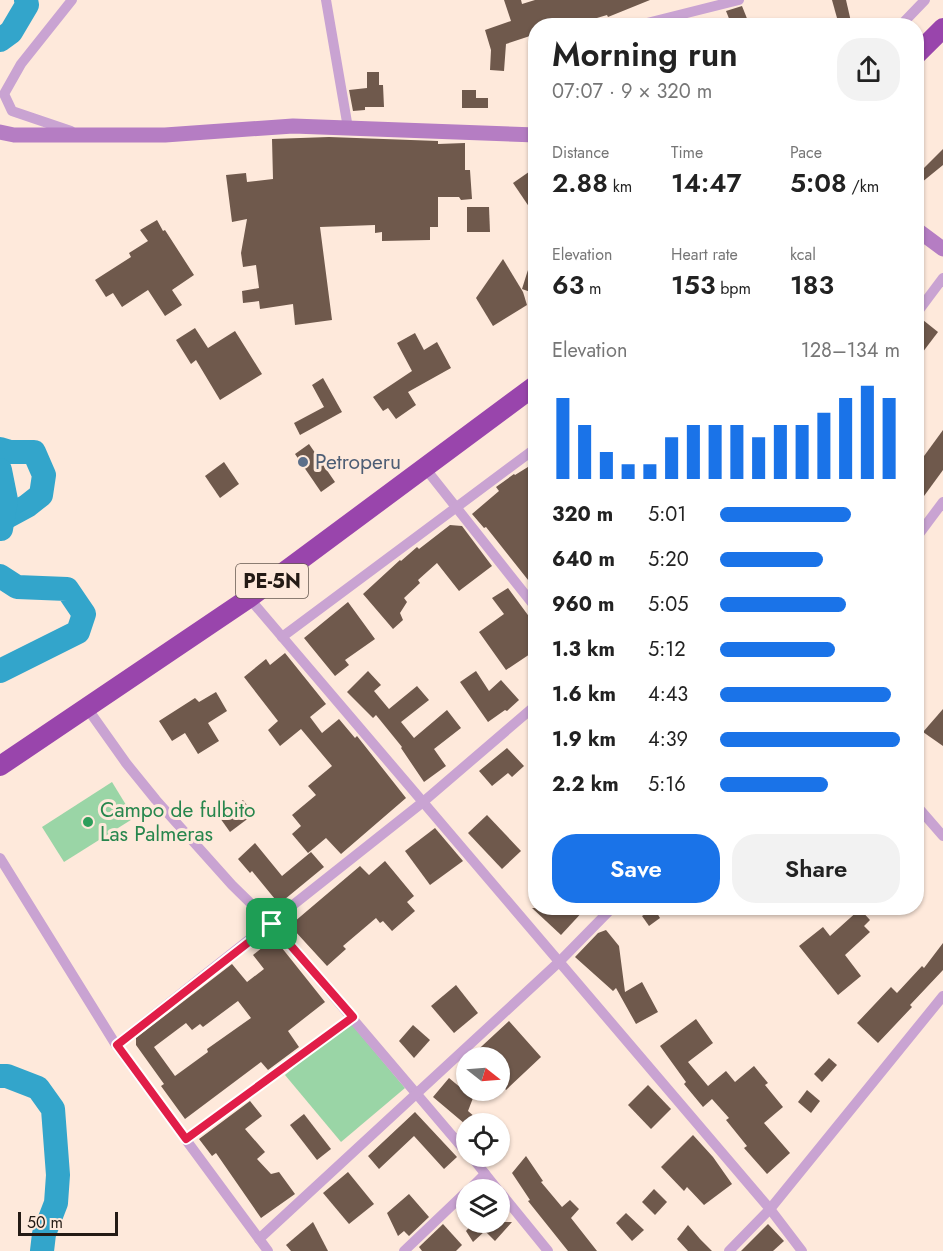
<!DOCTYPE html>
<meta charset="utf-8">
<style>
:root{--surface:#fff;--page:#f2f2f2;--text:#222;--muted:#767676;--accent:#1a73e8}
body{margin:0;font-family:Jost,sans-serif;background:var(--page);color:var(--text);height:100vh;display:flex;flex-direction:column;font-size:22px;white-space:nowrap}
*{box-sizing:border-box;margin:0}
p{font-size:20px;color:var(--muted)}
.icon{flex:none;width:33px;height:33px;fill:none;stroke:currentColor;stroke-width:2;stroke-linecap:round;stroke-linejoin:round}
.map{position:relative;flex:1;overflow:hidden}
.panel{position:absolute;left:528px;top:18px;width:396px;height:897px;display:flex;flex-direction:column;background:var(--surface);border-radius:24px;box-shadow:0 2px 4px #0004}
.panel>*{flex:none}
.needle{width:39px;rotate:107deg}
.tools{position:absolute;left:456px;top:1047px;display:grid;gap:12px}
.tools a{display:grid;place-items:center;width:54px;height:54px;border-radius:50%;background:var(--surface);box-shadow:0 2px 4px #0004;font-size:30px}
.scale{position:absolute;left:18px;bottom:15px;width:100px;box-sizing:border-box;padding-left:6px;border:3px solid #241b15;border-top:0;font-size:16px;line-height:21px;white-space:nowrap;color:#241b15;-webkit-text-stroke:4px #fee9db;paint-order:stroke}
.pin{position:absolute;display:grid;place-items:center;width:51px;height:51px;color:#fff;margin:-26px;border-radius:12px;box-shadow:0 3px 9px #0006}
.round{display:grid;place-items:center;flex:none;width:63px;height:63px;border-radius:24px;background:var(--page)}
.summary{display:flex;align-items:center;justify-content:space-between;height:102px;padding:0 24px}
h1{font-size:33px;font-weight:600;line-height:45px}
.stats{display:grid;grid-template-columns:repeat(3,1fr);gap:9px;height:102px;padding:6px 24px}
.stats div{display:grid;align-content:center}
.stats b{font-size:26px;font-weight:600}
.stats small{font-size:16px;font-weight:400}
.stats p{font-size:16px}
.chart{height:168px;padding:12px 24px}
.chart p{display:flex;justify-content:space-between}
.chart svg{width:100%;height:108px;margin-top:6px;stroke:var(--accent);stroke-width:6}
.cta{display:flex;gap:12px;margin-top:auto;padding:12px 24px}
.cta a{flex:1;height:69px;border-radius:24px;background:var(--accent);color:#fff;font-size:24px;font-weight:600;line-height:69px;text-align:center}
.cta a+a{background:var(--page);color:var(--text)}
ul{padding:0 24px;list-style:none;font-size:20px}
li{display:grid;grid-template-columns:96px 72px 1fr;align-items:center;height:45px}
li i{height:15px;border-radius:8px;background:var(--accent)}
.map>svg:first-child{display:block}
</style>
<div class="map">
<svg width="943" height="1251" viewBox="0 0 943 1251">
<rect width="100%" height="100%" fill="#fee9db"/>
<!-- green -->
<g fill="#9ad5a6">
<path d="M 112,782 L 134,818 L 64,862 L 42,827 Z"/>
<path d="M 349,1021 L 405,1088 L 341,1142 L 285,1075 Z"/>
</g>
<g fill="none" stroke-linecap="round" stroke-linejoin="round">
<!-- river -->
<g stroke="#33a5cb" stroke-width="24">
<path d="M 0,40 L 11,32 L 27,5 L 26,0"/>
<path d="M 0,449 L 10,452 L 34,452 L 44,475 L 41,495 L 27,506 L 3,519"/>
<path d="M 0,470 L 6,500 L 1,529"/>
<path d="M 0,576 L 17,587 L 67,589 L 84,614 L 78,632 L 0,671"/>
<path d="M 0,1076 L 7,1076 L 38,1088 L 53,1109 L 58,1175 L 56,1203 L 44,1234 L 42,1251"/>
</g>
</g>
<!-- building -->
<g fill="#6f594c" fill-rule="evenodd">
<path d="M 504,0 L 521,0 L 522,4 L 535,0 L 650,0 L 608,17 L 607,15 L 570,26 L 536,26 L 536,33 L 533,35 L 506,44 L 504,71 L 490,70 L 491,50 L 485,30 L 511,21 Z"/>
<path d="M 832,0 L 846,0 L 852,26 L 841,26 L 837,18 Z"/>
<path d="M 742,6 L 750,26 L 732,26 L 726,11 Z"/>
<path d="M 367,72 L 379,72 L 379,85 L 383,85 L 384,107 L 365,107 L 365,110 L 353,111 L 349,90 L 367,88 Z"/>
<path d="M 462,90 L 476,90 L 476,98 L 488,98 L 488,108 L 462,108 Z"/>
<path d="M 329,137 L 438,141 L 438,144 L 465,143 L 465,170 L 470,170 L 472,199 L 461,200 L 459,197 L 438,197 L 438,227 L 430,227 L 430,240 L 382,241 L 382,232 L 375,233 L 375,225 L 320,227 L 332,320 L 295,325 L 293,304 L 260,309 L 259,301 L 243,303 L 242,291 L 259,288 L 256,265 L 243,267 L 241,253 L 247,219 L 232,222 L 226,175 L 246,173 L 247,182 L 273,179 L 272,139 Z"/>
<path d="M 943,149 L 943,165 L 916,187 L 916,159 L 924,168 Z"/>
<path d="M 536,167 L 536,217 L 513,183 Z"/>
<path d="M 467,207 L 489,207 L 490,232 L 467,232 Z"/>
<path d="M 157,220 L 163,231 L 165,230 L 194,275 L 172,290 L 182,305 L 165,316 L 148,290 L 122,307 L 113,293 L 106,297 L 95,280 L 131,257 L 129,253 L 148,241 L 140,230 Z"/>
<path d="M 533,254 L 536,254 L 536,294 L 522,289 Z"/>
<path d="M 503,259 L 523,292 L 527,305 L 493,326 L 476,298 Z"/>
<path d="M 923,320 L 938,332 L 916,361 L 916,329 Z"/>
<path d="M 195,328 L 208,348 L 235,331 L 262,374 L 220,400 L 196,360 L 191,364 L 176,340 Z"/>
<path d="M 415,333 L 424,350 L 437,342 L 451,368 L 408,392 L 416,405 L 396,419 L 388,408 L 383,411 L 373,397 L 412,371 L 397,343 Z"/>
<path d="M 323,378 L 342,412 L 300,435 L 294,423 L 324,407 L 312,385 Z"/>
<path d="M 943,430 L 943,470 L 916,507 L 916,467 Z"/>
<path d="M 309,444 L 335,482 L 321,492 L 295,454 Z"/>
<path d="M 224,462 L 239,484 L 220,498 L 205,476 Z"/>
<path d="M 536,462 L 536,590 L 486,527 L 484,528 L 472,514 L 499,491 L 496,487 L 514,474 L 515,475 Z"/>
<path d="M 450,525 L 462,526 L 492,566 L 459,591 L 437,563 L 418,580 L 420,583 L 404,598 L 407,602 L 400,613 L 403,620 L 393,629 L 363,594 L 400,560 L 401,561 L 417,547 L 419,549 Z"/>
<path d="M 508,588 L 536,626 L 536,650 L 506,670 L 479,632 L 504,614 L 492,598 Z"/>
<path d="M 348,602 L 375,639 L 345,660 L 349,665 L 335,676 L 304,638 Z"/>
<path d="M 285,653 L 326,704 L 310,717 L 322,733 L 339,719 L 355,738 L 357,736 L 406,798 L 341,854 L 326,838 L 308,853 L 292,834 L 301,826 L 292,815 L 316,795 L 308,786 L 332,766 L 301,729 L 280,746 L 268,730 L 278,721 L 244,677 L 266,659 L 270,665 Z"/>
<path d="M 368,671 L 381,685 L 374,691 L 389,709 L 417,686 L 429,700 L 401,722 L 414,738 L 447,710 L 461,728 L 434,749 L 446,766 L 424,782 L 401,748 L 402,747 L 376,715 L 373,718 L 347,692 Z"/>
<path d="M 476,671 L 489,691 L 501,680 L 519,700 L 507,711 L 505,710 L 488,722 L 460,682 Z"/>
<path d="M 216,692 L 227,711 L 208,723 L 219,741 L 198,754 L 185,733 L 172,741 L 159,721 L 195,698 L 199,702 Z"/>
<path d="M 943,709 L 943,746 L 923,732 Z"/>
<path d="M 507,748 L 524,766 L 512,777 L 508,773 L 492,786 L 479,771 Z"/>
<path d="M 243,800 L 254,814 L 230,832 L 220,818 Z"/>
<path d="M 487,815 L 521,851 L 502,869 L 468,833 Z"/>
<path d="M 435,828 L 463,861 L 430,885 L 405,851 Z"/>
<path d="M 255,843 L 282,876 L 311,852 L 324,867 L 279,904 L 252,871 L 250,873 L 238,859 Z"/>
<path d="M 385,861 L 414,896 L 407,902 L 415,911 L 392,931 L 383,921 L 380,923 L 376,918 L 343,946 L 346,949 L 327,966 L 294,930 L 294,922 L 360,866 L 369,875 Z"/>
<path d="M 532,908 L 586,908 L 561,935 Z"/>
<path d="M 654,908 L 660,918 L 649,926 L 642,916 Z"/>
<path d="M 860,909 L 870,920 L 864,926 L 870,932 L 845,955 L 861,976 L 838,995 L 799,946 L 823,927 L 830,936 Z"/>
<path d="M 606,930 L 619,946 L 625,992 L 642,982 L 658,1012 L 636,1024 L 616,988 L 613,991 L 575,957 L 598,933 Z"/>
<path d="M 274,938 L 325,1002 L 288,1031 L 299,1047 L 268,1070 L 261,1062 L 185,1119 L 161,1086 L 164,1084 L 136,1045 L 136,1038 L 232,964 L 247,982 L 264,969 L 253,955 ZM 238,1001 L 251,1018 L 207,1049 L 208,1052 L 175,1076 L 154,1047 L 186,1023 L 192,1030 L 200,1024 L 203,1027 Z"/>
<path d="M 943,943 L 943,970 L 910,1005 L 912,1007 L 878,1043 L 857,1023 L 891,987 L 897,993 L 922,966 L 924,968 Z"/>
<path d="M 456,985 L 478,1013 L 454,1033 L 431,1006 Z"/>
<path d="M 696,1019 L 713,1043 L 688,1062 L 708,1086 L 726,1071 L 735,1082 L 754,1066 L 768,1083 L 765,1085 L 783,1107 L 764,1123 L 790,1153 L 767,1174 L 744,1148 L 747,1146 L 726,1120 L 729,1118 L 712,1099 L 703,1107 L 684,1084 L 686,1082 L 660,1046 Z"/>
<path d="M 509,1021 L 541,1057 L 506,1090 L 500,1082 L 500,1058 L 469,1058 Z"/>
<path d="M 413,1025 L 430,1040 L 414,1058 L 399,1041 Z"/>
<path d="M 829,1058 L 837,1065 L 822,1082 L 814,1074 Z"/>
<path d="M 449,1078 L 473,1098 L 468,1111 L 483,1124 L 465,1124 L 433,1097 Z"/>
<path d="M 648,1085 L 671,1109 L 651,1129 L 628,1105 Z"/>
<path d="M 807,1090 L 820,1101 L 811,1113 L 798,1102 Z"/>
<path d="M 250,1101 L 262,1116 L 245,1129 L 265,1152 L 257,1159 L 271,1174 L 279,1172 L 295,1194 L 261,1218 L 216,1153 L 212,1156 L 199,1139 Z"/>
<path d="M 415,1112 L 457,1157 L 444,1169 L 414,1136 L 379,1169 L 368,1156 Z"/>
<path d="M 304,1114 L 331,1149 L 317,1160 L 290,1125 Z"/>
<path d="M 693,1135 L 713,1157 L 732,1184 L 704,1205 L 687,1187 L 684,1191 L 661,1167 Z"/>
<path d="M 526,1156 L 543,1181 L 541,1182 L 562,1207 L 570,1200 L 579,1209 L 571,1218 L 597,1251 L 568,1251 L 528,1201 L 530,1200 L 512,1173 Z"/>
<path d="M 348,1172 L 374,1204 L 349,1224 L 323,1193 Z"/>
<path d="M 654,1189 L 667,1202 L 655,1215 L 642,1202 Z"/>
<path d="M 409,1194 L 429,1217 L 409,1236 L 404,1231 L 398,1236 L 387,1213 Z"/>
<path d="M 626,1213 L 644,1230 L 632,1241 L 616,1223 Z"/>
<path d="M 313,1222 L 328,1251 L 291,1251 L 286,1245 Z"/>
<path d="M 474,1222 L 512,1222 L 495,1241 L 485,1231 L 473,1242 L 466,1231 Z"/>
<path d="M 443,1224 L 462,1245 L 456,1251 L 422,1251 L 419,1247 Z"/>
<path d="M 768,1224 L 784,1241 L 773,1251 L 741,1251 Z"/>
<path d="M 688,1225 L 700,1239 L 712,1251 L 688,1251 L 677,1239 Z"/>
</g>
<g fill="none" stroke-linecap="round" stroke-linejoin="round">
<!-- street -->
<g stroke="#c9a3d2" stroke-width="10">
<path d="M 326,0 L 348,128"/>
<path d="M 635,26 L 739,0"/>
<path d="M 900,26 L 925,0"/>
<path d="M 71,131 L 12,111 L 4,94 L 21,64 L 72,0"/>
<path d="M 916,314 L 943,278"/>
<path d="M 425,468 L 536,608"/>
<path d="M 916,538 L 943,502"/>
<path d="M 249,598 L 770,1209 L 802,1251"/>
<path d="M 282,637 L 536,448"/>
<path d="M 87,708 L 126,763 L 156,800 L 232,885 L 272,924 L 466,1152"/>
<path d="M 916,805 L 943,836"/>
<path d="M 0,858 L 116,1045 L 268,1251"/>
<path d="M 116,1045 L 423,802 L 536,705"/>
<path d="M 186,1139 L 353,1017"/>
<path d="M 471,1156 L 498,1190"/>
<path d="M 469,1190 L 485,1174"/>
<path d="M 500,1192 L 548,1251"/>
<path d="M 259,1239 L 559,962 L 612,908"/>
<path d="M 404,1251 L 466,1192"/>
<path d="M 729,1251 L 770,1209 L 943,996"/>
</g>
<!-- secondary -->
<g stroke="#b57dc3" stroke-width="15">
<path d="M 0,132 L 14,135 L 165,135 L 293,126 L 536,135"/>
<path d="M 916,229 L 943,249"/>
</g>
<!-- highway -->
<g stroke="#9945ac" stroke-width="20">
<path d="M 916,55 L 943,28"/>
<path d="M 0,766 L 249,598 L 536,385"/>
</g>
</g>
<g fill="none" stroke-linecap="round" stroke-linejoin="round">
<defs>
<path id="route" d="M 272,924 L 353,1017 L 186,1139 L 117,1045 Z"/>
</defs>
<!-- route casing -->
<use href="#route" stroke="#fff" stroke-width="12"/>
<!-- route -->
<use href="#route" stroke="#e11d48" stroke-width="8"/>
</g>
<!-- markers -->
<circle fill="#5c6f8a" stroke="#fee9db" stroke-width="2" cx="303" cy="462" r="6"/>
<circle fill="#2e9e5b" stroke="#fee9db" stroke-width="2" cx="88" cy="822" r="6"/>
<g text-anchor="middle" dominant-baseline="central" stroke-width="6" stroke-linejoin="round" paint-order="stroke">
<!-- shield labels -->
<rect fill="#fee9db" stroke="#655950" stroke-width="1.5" x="236" y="564" width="72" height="34" rx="4.5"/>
<g font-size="20" font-weight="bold" fill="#241b15">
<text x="272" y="581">PE-5N</text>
</g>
<!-- service labels -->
<g font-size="21" fill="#4e5e75" stroke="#fee9db" text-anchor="start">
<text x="315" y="462">Petroperu</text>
</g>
<!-- leisure labels -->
<g font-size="21" fill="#27864d" stroke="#fee9db" text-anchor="start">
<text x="100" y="810">Campo de fulbito<tspan x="100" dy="24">Las Palmeras</tspan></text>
</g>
</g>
</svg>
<div class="tools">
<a><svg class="needle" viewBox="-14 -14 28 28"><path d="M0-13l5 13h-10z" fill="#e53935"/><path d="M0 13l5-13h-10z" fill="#767676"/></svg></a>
<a><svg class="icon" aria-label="locate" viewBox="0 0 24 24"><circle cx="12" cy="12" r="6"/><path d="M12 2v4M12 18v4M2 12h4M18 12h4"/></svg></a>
<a><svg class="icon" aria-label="layers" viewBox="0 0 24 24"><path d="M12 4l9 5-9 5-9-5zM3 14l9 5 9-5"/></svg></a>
</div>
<div class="scale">50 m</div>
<div class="pin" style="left:272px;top:924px;background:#1e9e55"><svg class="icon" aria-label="arrive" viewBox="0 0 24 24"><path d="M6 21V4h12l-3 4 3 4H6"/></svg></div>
<section class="panel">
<div class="summary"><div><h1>Morning run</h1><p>07:07 · 9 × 320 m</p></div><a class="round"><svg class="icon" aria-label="share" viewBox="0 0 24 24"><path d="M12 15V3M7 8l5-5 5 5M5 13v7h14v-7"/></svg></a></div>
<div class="stats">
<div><p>Distance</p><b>2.88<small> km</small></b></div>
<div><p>Time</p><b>14:47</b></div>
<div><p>Pace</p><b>5:08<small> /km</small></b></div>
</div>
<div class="stats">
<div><p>Elevation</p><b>63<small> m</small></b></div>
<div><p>Heart rate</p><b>153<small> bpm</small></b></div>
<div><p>kcal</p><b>183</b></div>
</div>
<div class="chart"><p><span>Elevation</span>128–134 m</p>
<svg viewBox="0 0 160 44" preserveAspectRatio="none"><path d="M5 44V11M15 44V22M25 44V33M35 44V38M45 44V38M55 44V27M65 44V22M75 44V22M85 44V22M95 44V27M105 44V22M115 44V22M125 44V17M135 44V11M145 44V6M155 44V11"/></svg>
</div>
<ul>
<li><b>320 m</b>5:01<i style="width:73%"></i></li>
<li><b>640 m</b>5:20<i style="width:57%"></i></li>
<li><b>960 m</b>5:05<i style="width:70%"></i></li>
<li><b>1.3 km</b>5:12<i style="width:64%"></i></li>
<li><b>1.6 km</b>4:43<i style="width:95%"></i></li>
<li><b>1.9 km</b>4:39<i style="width:100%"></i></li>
<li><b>2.2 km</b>5:16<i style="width:60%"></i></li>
</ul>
<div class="cta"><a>Save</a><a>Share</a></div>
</section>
</div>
